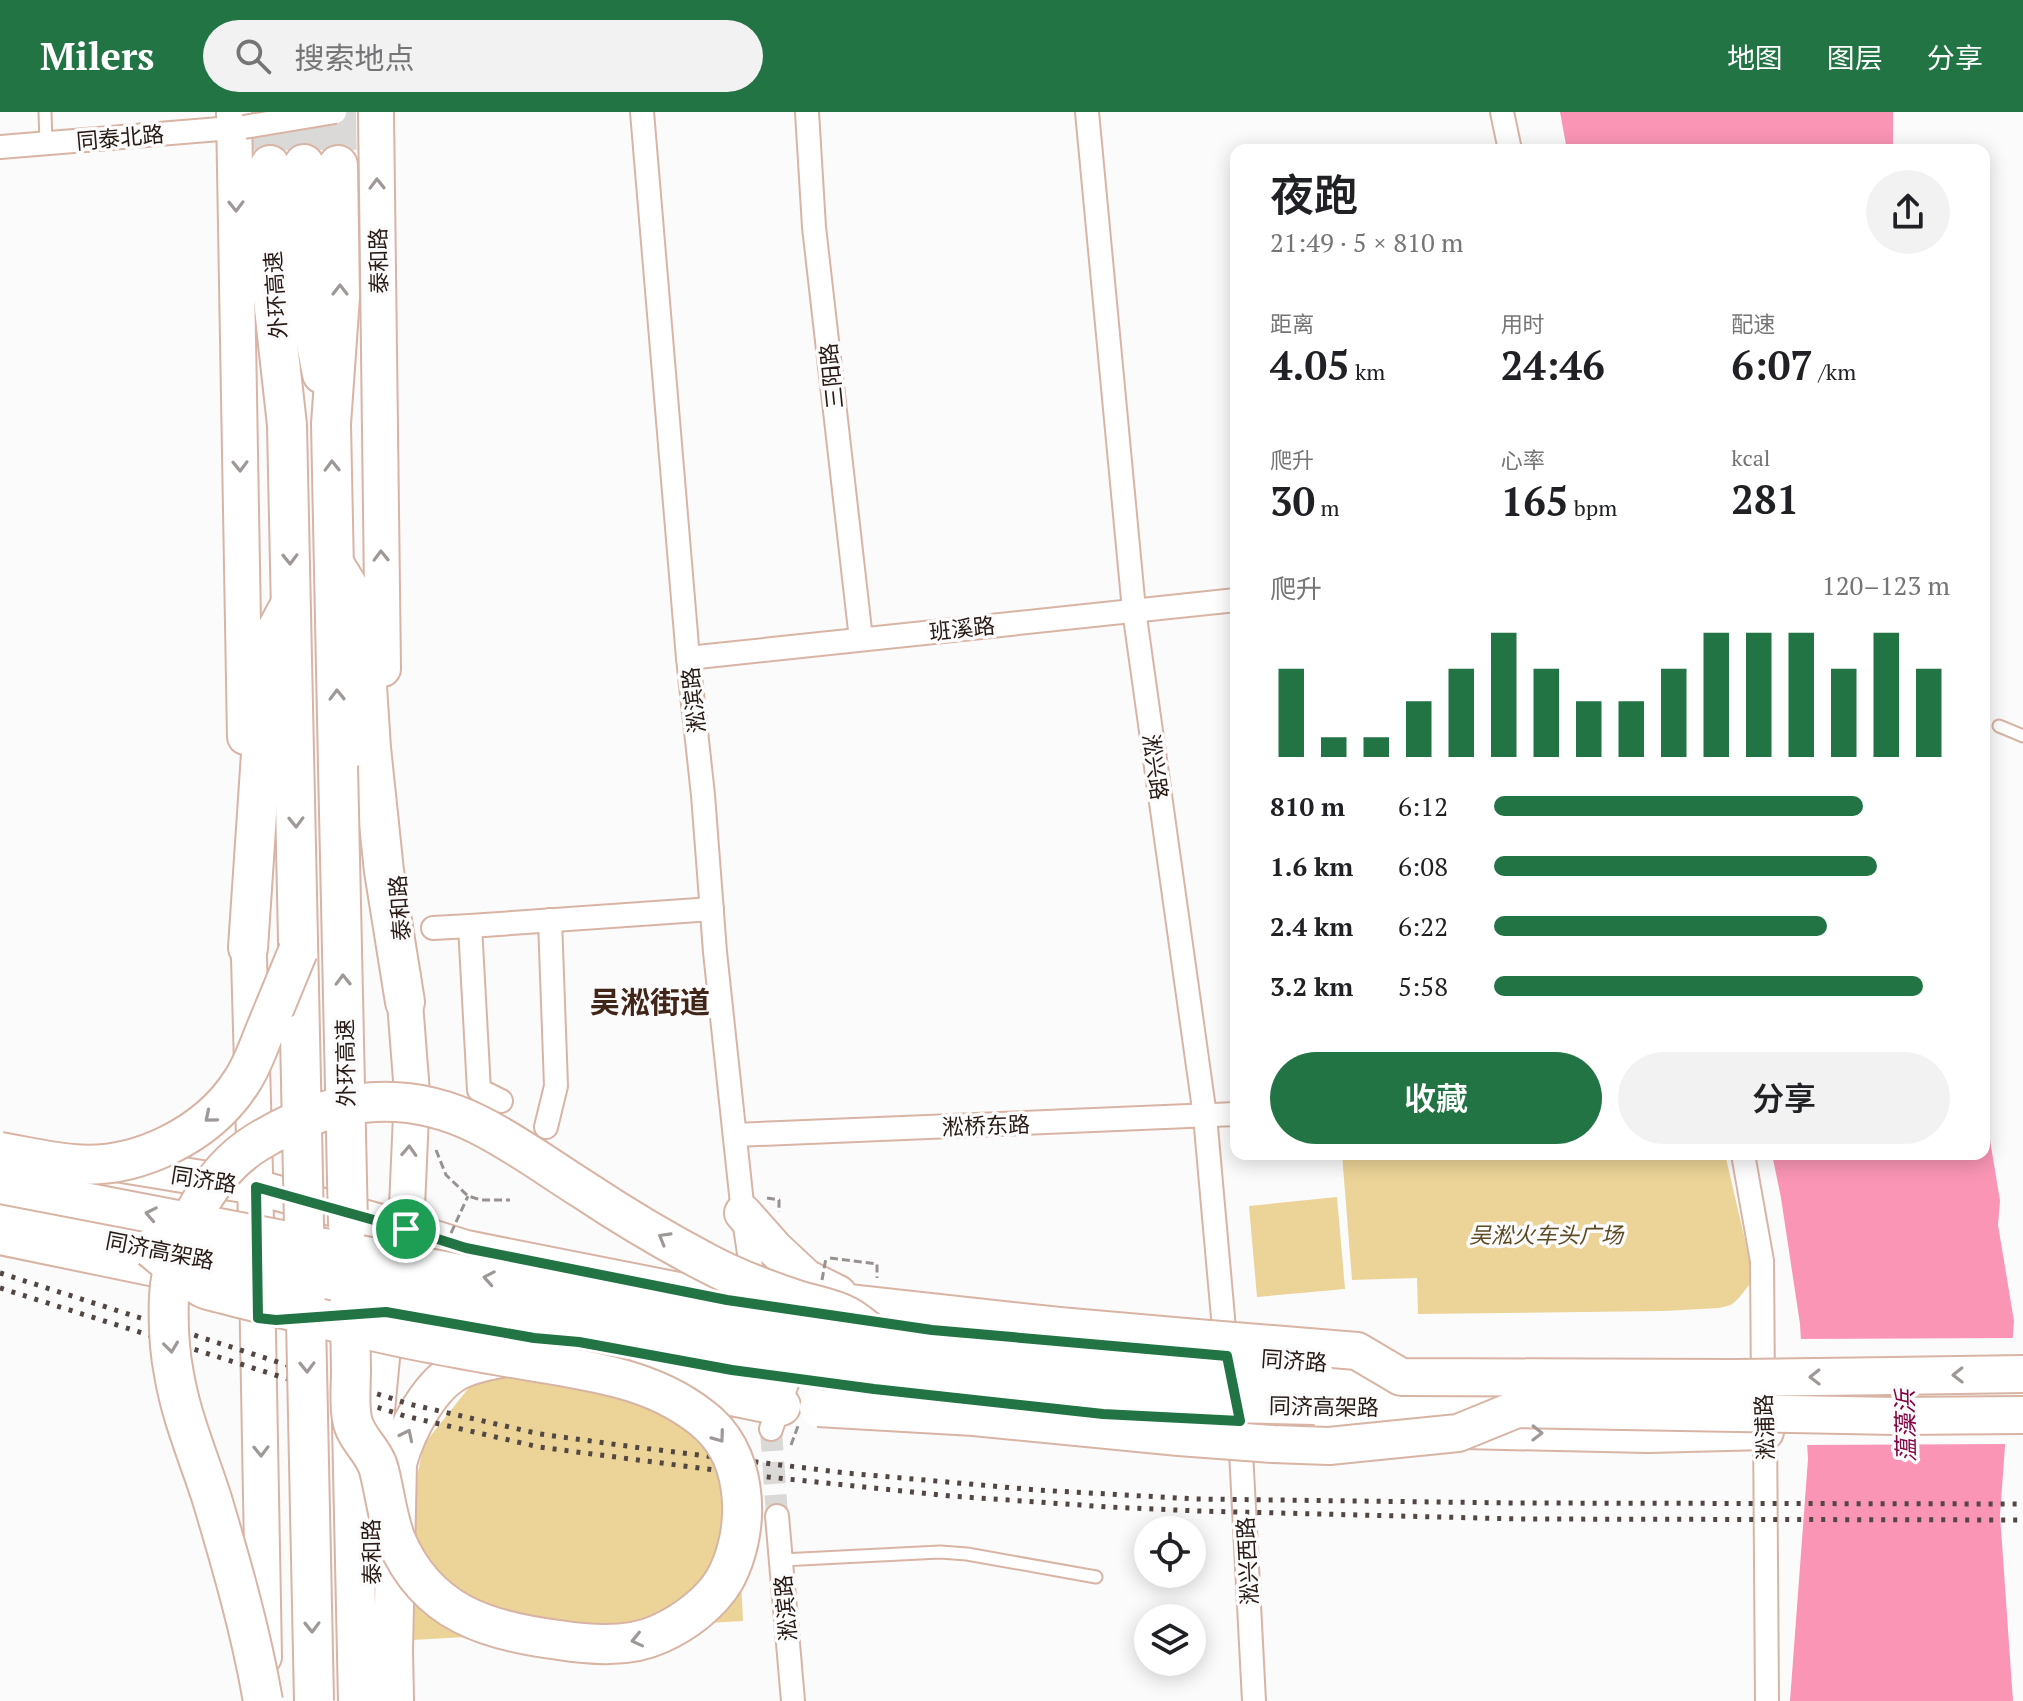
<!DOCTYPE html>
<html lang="zh">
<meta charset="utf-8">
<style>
:root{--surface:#fff;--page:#f2f2f2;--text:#202124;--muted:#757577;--accent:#227445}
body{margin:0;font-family:"PT Serif","Noto Sans SC",serif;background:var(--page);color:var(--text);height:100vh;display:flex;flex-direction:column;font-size:30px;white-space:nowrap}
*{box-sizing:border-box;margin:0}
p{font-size:26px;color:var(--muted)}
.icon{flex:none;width:44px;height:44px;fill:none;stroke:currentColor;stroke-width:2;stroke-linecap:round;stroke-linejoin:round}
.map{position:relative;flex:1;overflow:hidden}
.side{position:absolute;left:1230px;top:32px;width:760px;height:1016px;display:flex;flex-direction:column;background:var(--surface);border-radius:16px;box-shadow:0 4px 20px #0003}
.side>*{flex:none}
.fabs{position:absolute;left:1134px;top:1404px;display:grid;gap:16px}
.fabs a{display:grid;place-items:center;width:72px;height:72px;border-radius:50%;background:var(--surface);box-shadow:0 4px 20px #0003;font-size:40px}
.pin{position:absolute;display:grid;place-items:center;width:68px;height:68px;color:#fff;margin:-34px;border:4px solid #fff;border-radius:50%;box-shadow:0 2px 8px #0007}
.round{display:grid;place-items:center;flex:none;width:84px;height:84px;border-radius:42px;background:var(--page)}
.summary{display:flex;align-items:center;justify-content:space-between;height:136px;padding:0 40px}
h1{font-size:44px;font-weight:600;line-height:60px}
.metrics{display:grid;grid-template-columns:repeat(3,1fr);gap:12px;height:136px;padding:8px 40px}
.metrics div{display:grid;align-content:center}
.metrics b{font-size:40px;font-weight:600}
.metrics small{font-size:22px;font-weight:400}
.metrics p{font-size:22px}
.chart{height:224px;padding:16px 40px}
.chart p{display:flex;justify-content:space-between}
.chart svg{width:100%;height:144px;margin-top:8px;stroke:var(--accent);stroke-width:6}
.action{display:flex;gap:16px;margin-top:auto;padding:16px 40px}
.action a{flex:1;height:92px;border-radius:48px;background:var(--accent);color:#fff;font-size:32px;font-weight:600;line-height:92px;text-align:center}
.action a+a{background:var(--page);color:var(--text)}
ul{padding:0 40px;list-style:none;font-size:26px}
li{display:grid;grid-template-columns:128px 96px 1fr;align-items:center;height:60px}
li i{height:20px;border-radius:10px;background:var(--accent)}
header{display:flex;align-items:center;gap:48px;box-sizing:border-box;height:112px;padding:0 40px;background:var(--accent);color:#fff}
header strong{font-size:38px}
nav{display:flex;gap:44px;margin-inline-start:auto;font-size:28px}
.search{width:560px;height:72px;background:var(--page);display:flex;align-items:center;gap:20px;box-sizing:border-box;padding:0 28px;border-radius:44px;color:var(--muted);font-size:30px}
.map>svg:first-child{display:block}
</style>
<header>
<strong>Milers</strong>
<div class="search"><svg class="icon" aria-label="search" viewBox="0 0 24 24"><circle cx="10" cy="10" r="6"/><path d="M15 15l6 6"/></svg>搜索地点</div>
<nav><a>地图</a><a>图层</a><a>分享</a></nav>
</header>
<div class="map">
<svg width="2023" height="1589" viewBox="0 0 2023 1589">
<rect width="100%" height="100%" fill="#fbfbfb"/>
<!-- green -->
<g fill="#ecd498">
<path d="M 1342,1042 L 1725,1042 L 1752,1158 L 1750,1172 L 1738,1187 L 1731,1193 L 1719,1196 L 1664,1199 L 1418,1202 L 1417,1166 L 1352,1168 Z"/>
<path d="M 1337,1085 L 1345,1177 L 1257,1185 L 1249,1094 Z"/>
<path d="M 489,1263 L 699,1278 L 733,1303 L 743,1509 L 413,1528 L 412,1427 L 416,1369 L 424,1332 L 471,1273 Z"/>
</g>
<!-- water -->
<g fill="#fa95b6">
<path d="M 1560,0 L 1893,0 L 1893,38 L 1567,38 Z"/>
<path d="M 1984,991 L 2000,1089 L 1998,1113 L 2014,1209 L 2000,1403 L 2013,1589 L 1790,1589 L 1808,1347 L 1800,1212 L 1781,1086 L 1772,1042 L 1984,1042 Z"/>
</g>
<!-- pier -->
<path fill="#fbfbfb" d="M 2017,1226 L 2009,1332 L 1803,1333 L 1797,1227 Z"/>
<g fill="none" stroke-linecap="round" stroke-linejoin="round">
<!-- minor-tunnel -->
<path stroke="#dbd9d8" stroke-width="22" stroke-dasharray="22 11" stroke-linecap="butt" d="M 771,1317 L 777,1404"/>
<!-- motorway-tunnel -->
<g stroke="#dbd9d8" stroke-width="38" stroke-dasharray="38 19" stroke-linecap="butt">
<path d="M 269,0 L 270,53"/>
<path d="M 303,0 L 304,52"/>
<path d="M 337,0 L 338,53"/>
</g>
<defs>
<g id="service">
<path d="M 45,0 L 46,31"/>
<path d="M 1999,614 L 2023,624"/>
<path d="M 781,1448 L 940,1440 L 967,1442 L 1096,1465"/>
</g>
<g id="minor">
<path d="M 642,0 L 688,546 L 703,683 L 715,840 L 743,1101 L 754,1175"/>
<path d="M 807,0 L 814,115 L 861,527"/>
<path d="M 1087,0 L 1134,498 L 1205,1004 L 1226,1239"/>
<path d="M 1502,0 L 1510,38"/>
<path d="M 0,35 L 244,15"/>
<path d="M 688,546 L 1236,488"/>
<path d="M 433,816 L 470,814"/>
<path d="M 501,989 L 479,978 L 470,814 L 712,797"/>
<path d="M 546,1015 L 556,974 L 550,808"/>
<path d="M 735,1023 L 1236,1002"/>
<path d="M 1743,1042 L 1762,1149 L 1763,1276"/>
<path d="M 1765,1310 L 1767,1589"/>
<path d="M 771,1317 L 789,1266"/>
<path d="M 1240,1320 L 1254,1589"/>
<path d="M 777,1404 L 793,1589"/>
</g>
<g id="primary">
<path d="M 234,0 L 245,625"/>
<path d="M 376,0 L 383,557"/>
<path d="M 248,810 L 255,1060 L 264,1545"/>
<path d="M 110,1051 L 256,1075 L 406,1117 L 466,1136 L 749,1192"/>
<path d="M 0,1125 L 189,1164"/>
<path d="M 400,1139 L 406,1117 L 412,981 L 403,865"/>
<path d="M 323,1190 L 534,1226 L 599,1234"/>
<path d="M 732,1258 L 780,1293"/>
<path d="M 1235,1309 L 1385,1317"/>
<path d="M 1462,1319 L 1648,1323 L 1766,1320"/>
<path d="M 371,1361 L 387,1194"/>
</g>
<g id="trunk">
<path d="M 743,1101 L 775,1137 L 806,1166 L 838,1182"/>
<path d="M 0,1107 L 151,1136"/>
<path d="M 727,1188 L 754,1175 L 857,1192 L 1059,1214 L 1185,1225"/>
<path d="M 1893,1264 L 2023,1262"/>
<path d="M 1316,1265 L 1401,1265"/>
<path d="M 1315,1294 L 1517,1297"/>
<path d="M 1895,1304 L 2023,1303"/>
</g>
<g id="motorway">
<path d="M 304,52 L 307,186 L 322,262"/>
<path d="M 270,53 L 273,187 L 287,313 L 300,922"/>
<path d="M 338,53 L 340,185 L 331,312 L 338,654"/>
<path d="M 336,455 L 362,497 L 371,636 L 384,759 L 405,890"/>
<path d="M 248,836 L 262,627 L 264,541 L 290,493"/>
<path d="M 639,1265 L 781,1294"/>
<path d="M 352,1311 L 358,1589"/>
<path d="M 394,1589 L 393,1539 L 397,1351 C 406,1319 430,1269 463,1256 C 477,1250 492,1248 506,1245 L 511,1245"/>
</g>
</defs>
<!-- service casing -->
<use href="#service" stroke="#d8b4a5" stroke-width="15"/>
<!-- minor casing -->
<use href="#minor" stroke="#d8b4a5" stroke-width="26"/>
<!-- primary casing -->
<use href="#primary" stroke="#d8b4a5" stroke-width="38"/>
<!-- trunk casing -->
<use href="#trunk" stroke="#d8b4a5" stroke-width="40"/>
<!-- motorway casing -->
<use href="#motorway" stroke="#d8b4a5" stroke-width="42"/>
<!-- path -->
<g stroke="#97918f" stroke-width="3" stroke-dasharray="8 4" stroke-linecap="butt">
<path d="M 436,1038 L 446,1063 L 468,1084 L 481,1088 L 510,1088"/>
<path d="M 767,1086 L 779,1088 L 779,1100"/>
<path d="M 830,1146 L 877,1152 L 877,1166"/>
</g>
<!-- service -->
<use href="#service" stroke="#fff" stroke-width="11"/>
<!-- minor -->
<use href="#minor" stroke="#fff" stroke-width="22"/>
<!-- primary -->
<use href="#primary" stroke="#fff" stroke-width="34"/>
<!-- trunk -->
<use href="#trunk" stroke="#fff" stroke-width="36"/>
<!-- motorway -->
<use href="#motorway" stroke="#fff" stroke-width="38"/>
<!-- rail -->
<g stroke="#524743" stroke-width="5" stroke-dasharray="4 8" stroke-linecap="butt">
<path d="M 0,1161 L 409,1292 L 540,1322 L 634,1335 L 846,1361 L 1037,1378 L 1196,1387 L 1517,1391 L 2023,1392"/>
<path d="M 0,1176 L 405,1304 L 539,1335 L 768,1365 L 950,1384 L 1109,1395 L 1198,1399 L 1520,1407 L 2023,1408"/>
</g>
<defs>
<path id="minor-bridge" d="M 244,15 L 335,0"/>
<g id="trunk-bridge">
<path d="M 0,1073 L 459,1161 L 883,1232 L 975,1243 L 1160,1258 L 1316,1265"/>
<path d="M 151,1136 L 560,1211 L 878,1264 L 990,1279 L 1150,1290 L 1315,1294"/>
<path d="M 1185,1225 L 1357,1239 L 1401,1265 L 1734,1266 L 1893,1264"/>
<path d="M 818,1296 L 974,1305 L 1179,1325 L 1273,1332 L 1329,1334 L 1458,1321 L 1517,1297 L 1895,1304"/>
</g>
<g id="motorway-bridge">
<path d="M 338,654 L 348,1113"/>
<path d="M 300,922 L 314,1589"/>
<path d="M 0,1040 C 24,1044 49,1050 73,1052 C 136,1058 208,1023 242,969 C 252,954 258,936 265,919 C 276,892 287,866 298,839"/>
<path d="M 151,1136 C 166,1148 187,1167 203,1176 C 209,1179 217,1180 224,1182 C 242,1187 261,1191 280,1196 C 331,1209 382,1223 435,1232 C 470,1239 506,1245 542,1251 C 602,1261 662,1270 709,1312 C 750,1350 750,1421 725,1467 C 711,1491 684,1511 659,1522 C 629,1536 591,1533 559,1528 C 487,1519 427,1501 396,1428 C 387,1405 385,1381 379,1358 C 375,1340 355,1326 352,1307 C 349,1291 351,1273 351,1257 C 350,1221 350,1184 349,1148"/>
<path d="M 263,1589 C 251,1520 232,1454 212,1387 C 199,1346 181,1305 174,1262 C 169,1237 168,1210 169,1184 C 172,1130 209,1060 256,1031 C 327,987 401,974 479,1013 C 515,1031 549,1056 584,1078 C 623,1104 665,1129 707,1151 C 735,1166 767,1178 797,1188 C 813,1193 833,1196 847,1204 C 860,1211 872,1223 883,1232"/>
</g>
</defs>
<!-- minor-bridge casing -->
<use href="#minor-bridge" stroke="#d8b4a5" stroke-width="26" stroke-linecap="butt"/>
<!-- trunk-bridge casing -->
<use href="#trunk-bridge" stroke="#d8b4a5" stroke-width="40" stroke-linecap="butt"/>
<!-- motorway-bridge casing -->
<use href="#motorway-bridge" stroke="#d8b4a5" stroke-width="42" stroke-linecap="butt"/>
<!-- path-bridge -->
<g stroke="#97918f" stroke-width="3" stroke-dasharray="8 4" stroke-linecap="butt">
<path d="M 446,1132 L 468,1084"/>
<path d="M 822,1168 L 826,1146"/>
<path d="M 791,1333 L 798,1314"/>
</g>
<!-- minor-bridge -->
<use href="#minor-bridge" stroke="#fff" stroke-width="22"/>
<!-- trunk-bridge -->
<use href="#trunk-bridge" stroke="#fff" stroke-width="36"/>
<!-- motorway-bridge -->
<use href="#motorway-bridge" stroke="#fff" stroke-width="38"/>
</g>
<!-- one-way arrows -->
<defs><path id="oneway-chevron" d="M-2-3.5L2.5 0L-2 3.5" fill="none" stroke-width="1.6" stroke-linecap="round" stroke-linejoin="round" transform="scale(2)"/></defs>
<g stroke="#9e9896">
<use href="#oneway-chevron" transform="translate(377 72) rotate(-91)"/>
<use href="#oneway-chevron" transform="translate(236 94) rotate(89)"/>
<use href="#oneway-chevron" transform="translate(340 178) rotate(-90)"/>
<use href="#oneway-chevron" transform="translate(240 354) rotate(89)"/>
<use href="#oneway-chevron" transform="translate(332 354) rotate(-91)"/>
<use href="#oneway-chevron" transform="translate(381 444) rotate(-91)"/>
<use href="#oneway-chevron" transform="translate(290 447) rotate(89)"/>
<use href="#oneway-chevron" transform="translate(337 583) rotate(-91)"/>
<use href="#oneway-chevron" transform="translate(296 710) rotate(89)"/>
<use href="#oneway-chevron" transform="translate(343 868) rotate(-91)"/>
<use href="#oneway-chevron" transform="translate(210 1005) rotate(140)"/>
<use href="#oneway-chevron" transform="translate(409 1039) rotate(-87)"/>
<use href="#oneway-chevron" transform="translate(151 1102) rotate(-169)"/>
<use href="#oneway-chevron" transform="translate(664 1126) rotate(-150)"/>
<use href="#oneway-chevron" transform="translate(489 1166) rotate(-170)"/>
<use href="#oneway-chevron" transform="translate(171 1235) rotate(83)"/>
<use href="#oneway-chevron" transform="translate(307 1255) rotate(89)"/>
<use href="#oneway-chevron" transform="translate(1958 1263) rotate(179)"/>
<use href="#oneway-chevron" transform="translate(1815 1265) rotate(179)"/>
<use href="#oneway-chevron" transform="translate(1537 1321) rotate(1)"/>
<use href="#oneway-chevron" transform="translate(407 1323) rotate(-64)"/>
<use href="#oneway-chevron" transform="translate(719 1325) rotate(54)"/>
<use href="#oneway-chevron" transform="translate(261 1339) rotate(89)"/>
<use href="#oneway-chevron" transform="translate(312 1515) rotate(89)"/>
<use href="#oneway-chevron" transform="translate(637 1528) rotate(167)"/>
</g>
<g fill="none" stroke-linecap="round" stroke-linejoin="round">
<defs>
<path id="route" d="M 256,1075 L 406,1117 L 466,1136 L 727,1188 L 932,1218 L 1227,1244 L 1240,1309 L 1103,1302 L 874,1277 L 732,1258 L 579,1230 L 534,1226 L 386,1200 L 276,1208 L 258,1206 Z"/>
</defs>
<!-- route casing -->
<use href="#route" stroke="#fff" stroke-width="16"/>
<!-- route -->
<use href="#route" stroke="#227445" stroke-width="10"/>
</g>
<g text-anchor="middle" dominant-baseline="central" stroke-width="7" stroke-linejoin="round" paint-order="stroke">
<!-- street labels -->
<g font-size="22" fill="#271a15" stroke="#fbfbfb">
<text transform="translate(120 25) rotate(-5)">同泰北路</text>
<text transform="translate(378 149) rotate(-91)">泰和路</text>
<text transform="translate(275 183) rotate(-94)">外环高速</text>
<text transform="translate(831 264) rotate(-96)">三阳路</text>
<text transform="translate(962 516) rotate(-6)">班溪路</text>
<text transform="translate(693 588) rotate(-96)">淞滨路</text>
<text transform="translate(1156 655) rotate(82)">淞兴路</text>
<text transform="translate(399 796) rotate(-94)">泰和路</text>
<text transform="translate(345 951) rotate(-91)">外环高速</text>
<text transform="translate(986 1013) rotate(-2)">淞桥东路</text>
<text transform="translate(204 1067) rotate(9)">同济路</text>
<text transform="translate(160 1138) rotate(11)">同济高架路</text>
<text transform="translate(1294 1248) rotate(4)">同济路</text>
<text transform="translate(1324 1294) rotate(1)">同济高架路</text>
<text transform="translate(1764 1315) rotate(-92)">淞浦路</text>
<text transform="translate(371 1440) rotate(-91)">泰和路</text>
<text transform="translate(1247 1449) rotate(-93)">淞兴西路</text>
<text transform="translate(785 1496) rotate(-95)">淞滨路</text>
</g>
<!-- park labels -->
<g font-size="22" font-style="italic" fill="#5c4b22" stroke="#fbfbfb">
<text x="1546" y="1122">吴淞火车头广场</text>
</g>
<!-- water labels -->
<g font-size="24" font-style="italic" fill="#820544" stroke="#fbfbfb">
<text transform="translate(1905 1314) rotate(-91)">蕰藻浜</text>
</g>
<!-- district labels -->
<g font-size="30" font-weight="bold" fill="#412519" stroke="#fbfbfb">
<text x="650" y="890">吴淞街道</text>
</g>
</g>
</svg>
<div class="fabs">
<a><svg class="icon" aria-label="locate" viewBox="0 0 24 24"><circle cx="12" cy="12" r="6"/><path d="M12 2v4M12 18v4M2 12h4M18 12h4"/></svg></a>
<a><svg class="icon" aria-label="layers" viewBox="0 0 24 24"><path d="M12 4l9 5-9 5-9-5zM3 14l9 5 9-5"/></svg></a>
</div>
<div class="pin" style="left:406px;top:1117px;background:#1e9e55"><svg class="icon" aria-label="arrive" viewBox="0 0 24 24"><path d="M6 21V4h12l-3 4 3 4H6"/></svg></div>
<section class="side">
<div class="summary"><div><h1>夜跑</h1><p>21:49 · 5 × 810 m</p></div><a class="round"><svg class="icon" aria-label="share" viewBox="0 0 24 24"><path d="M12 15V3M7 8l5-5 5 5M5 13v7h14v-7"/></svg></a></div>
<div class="metrics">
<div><p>距离</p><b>4.05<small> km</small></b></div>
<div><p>用时</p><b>24:46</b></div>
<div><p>配速</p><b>6:07<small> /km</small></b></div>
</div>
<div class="metrics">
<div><p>爬升</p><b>30<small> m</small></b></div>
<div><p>心率</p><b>165<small> bpm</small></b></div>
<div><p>kcal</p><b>281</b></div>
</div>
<div class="chart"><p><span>爬升</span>120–123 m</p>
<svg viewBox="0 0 160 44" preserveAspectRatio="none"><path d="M5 44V17M15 44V38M25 44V38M35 44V27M45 44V17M55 44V6M65 44V17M75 44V27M85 44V27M95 44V17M105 44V6M115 44V6M125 44V6M135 44V17M145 44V6M155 44V17"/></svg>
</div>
<ul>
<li><b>810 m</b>6:12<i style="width:81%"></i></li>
<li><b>1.6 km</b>6:08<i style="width:84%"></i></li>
<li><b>2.4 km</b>6:22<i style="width:73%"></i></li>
<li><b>3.2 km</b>5:58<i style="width:94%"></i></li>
</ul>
<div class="action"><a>收藏</a><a>分享</a></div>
</section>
</div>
